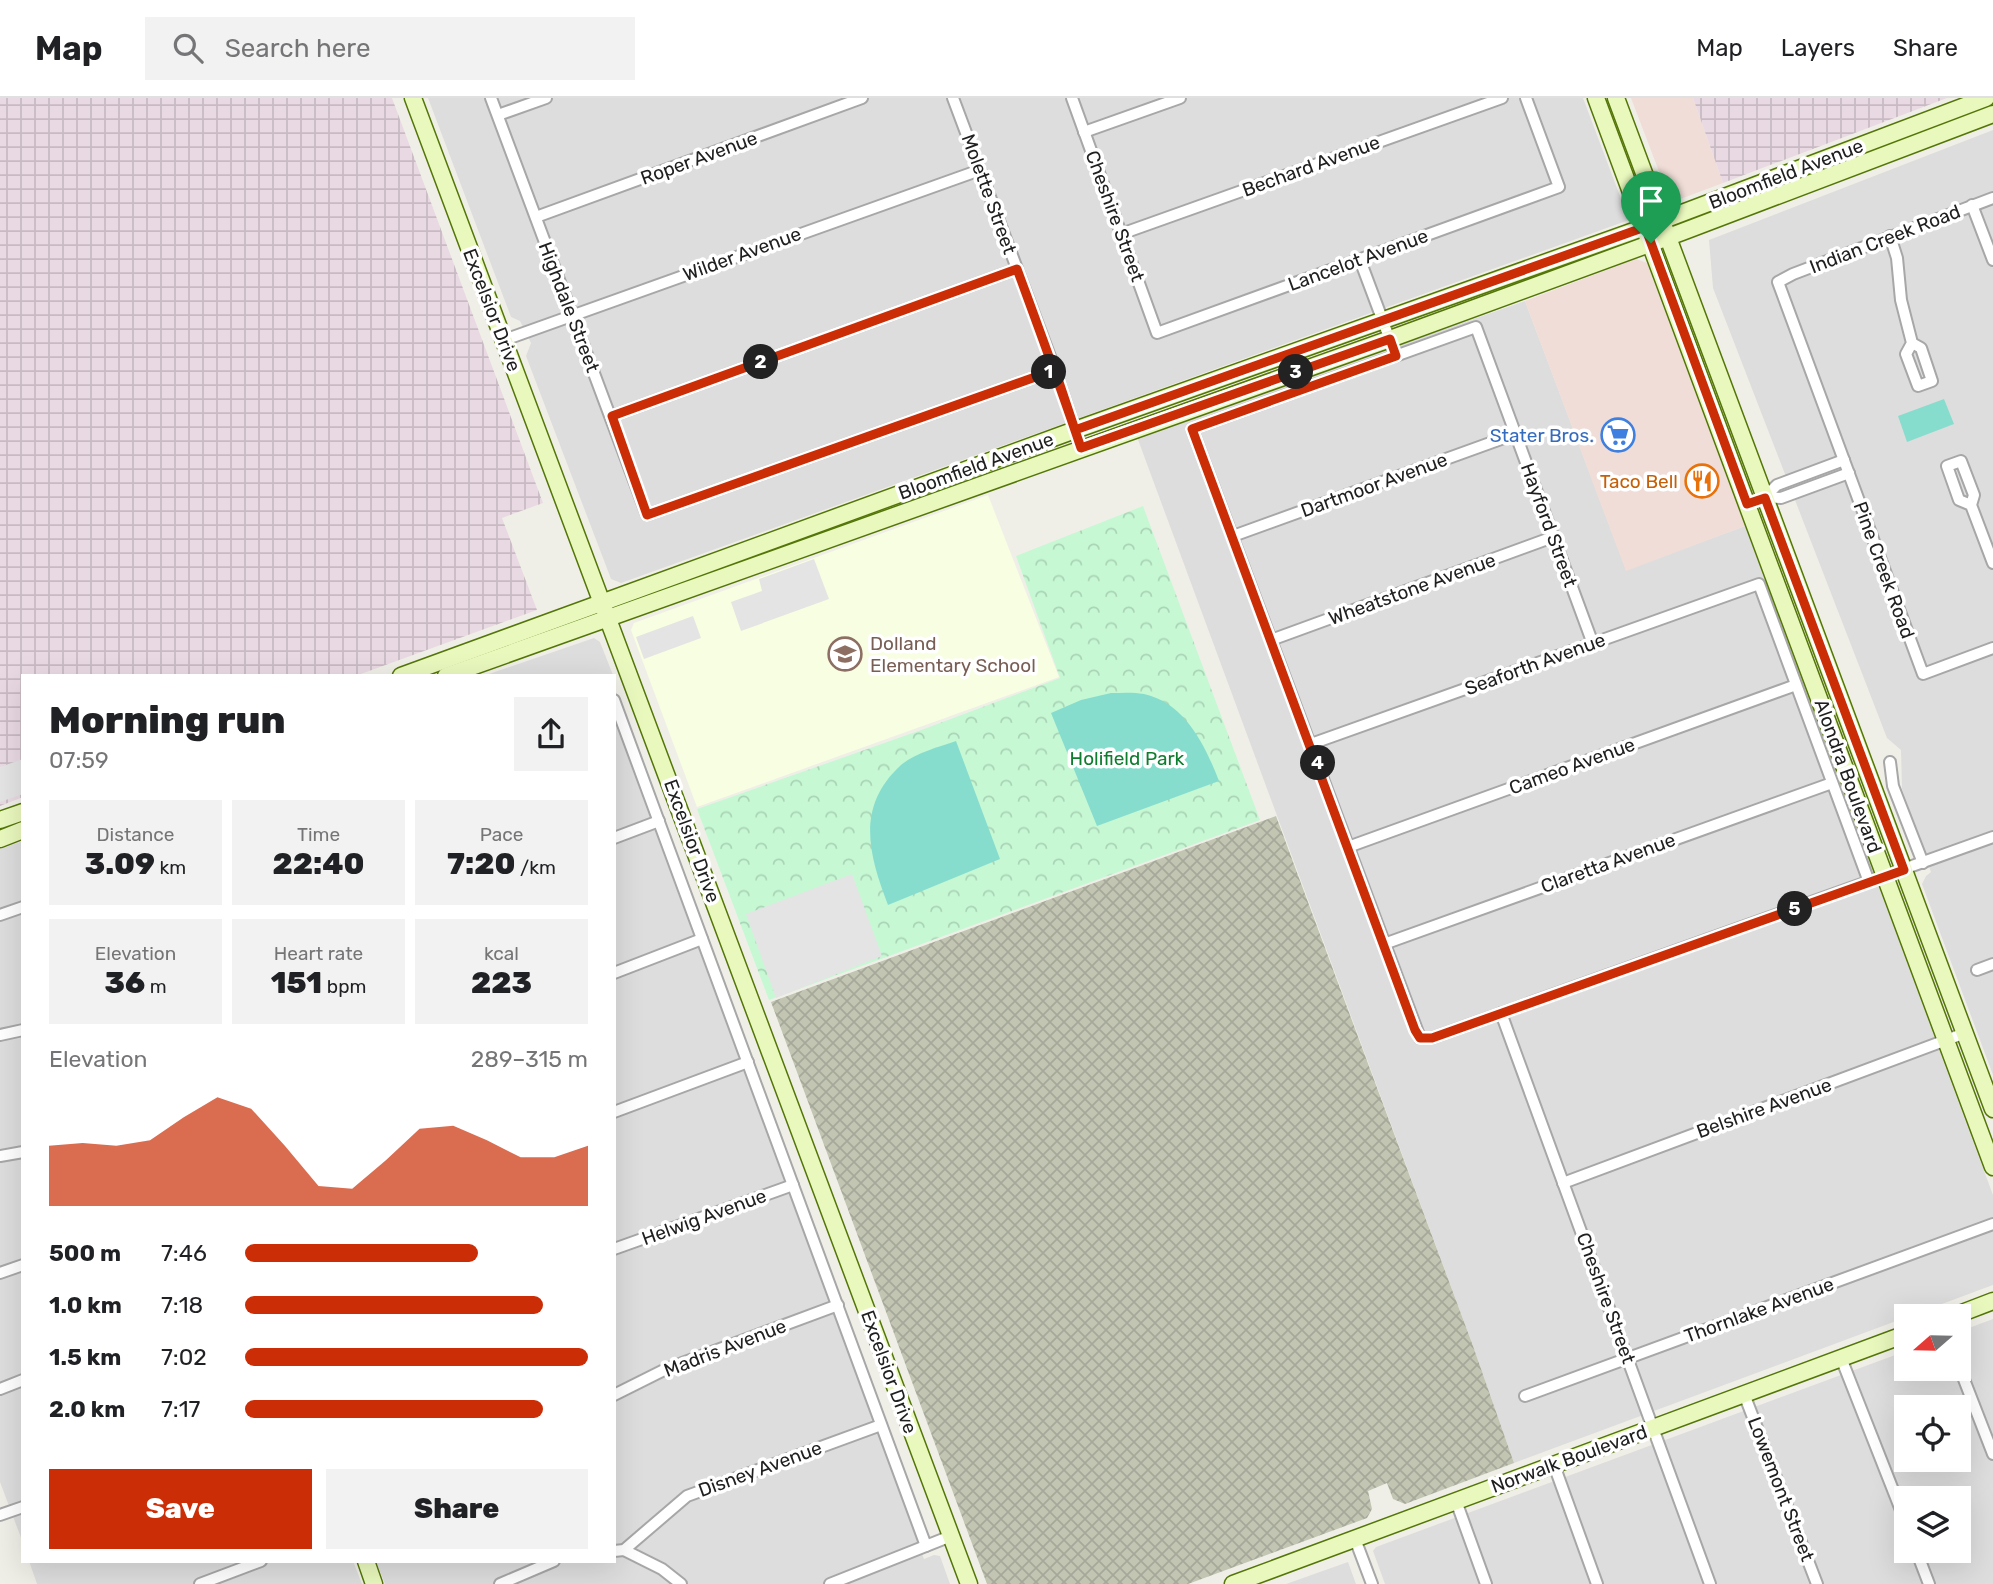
<!DOCTYPE html>
<meta charset="utf-8">
<style>
:root{--surface:#fff;--page:#f2f2f2;--text:#202124;--muted:#757577;--line:#e0e0e0;--accent:#cb2e06}
body{margin:0;font-family:Rubik,sans-serif;background:var(--page);color:var(--text);height:100vh;display:flex;flex-direction:column;font-size:26px;white-space:nowrap}
*{box-sizing:border-box;margin:0}
p{font-size:23px;color:var(--muted)}
.icon{flex:none;width:38px;height:38px;fill:none;stroke:currentColor;stroke-width:2;stroke-linecap:round;stroke-linejoin:round}
.map{position:relative;flex:1;overflow:hidden}
.sheet{position:absolute;left:21px;top:576px;width:595px;height:889px;display:flex;flex-direction:column;background:var(--surface);border-radius:0px;box-shadow:0 7px 28px #0002}
.sheet>*{flex:none}
.needle{width:46px;rotate:250deg}
.tools{position:absolute;left:1894px;top:1206px;display:grid;gap:14px}
.tools a{display:grid;place-items:center;width:77px;height:77px;border-radius:0px;background:var(--surface);box-shadow:0 7px 28px #0002;font-size:35px}
.pin{position:absolute;display:grid;place-items:center;width:60px;height:60px;color:#fff;margin:-72px -30px;border-radius:50% 50% 50% 0;rotate:-45deg;box-shadow:0 0 7px #0007}
.pin .icon{rotate:45deg}
.km{position:absolute;width:35px;height:35px;margin:-18px;border-radius:50%;background:#222;color:#fff;font-size:19px;line-height:35px;text-align:center}
.round{display:grid;place-items:center;flex:none;width:74px;height:74px;border-radius:0px;background:var(--page)}
.summary{display:flex;align-items:center;justify-content:space-between;height:119px;padding:0 28px}
h1{font-size:38px;font-weight:800;line-height:52px}
.stats{display:grid;grid-template-columns:repeat(3,1fr);gap:10px;height:119px;padding:7px 28px}
.stats div{display:grid;align-content:center;border-radius:0px;background:var(--page);text-align:center}
.stats b{font-size:30px;font-weight:800}
.stats small{font-size:19px;font-weight:400}
.stats p{font-size:19px}
.chart{height:196px;padding:14px 28px}
.chart p{display:flex;justify-content:space-between}
.chart svg{width:100%;height:126px;margin-top:7px;fill:var(--accent);opacity:.7}
.button{display:flex;gap:14px;margin-top:auto;padding:14px 28px}
.button a{flex:1;height:80px;border-radius:0px;background:var(--accent);color:#fff;font-size:28px;font-weight:800;line-height:80px;text-align:center}
.button a+a{background:var(--page);color:var(--text)}
ul{padding:0 28px;list-style:none;font-size:23px}
li{display:grid;grid-template-columns:112px 84px 1fr;align-items:center;height:52px}
li i{height:18px;border-radius:9px;background:var(--accent)}
header{display:flex;align-items:center;gap:42px;box-sizing:border-box;height:98px;padding:0 35px;background:var(--surface);border-bottom:2px solid var(--line)}
header strong{font-size:33px}
nav{display:flex;gap:38px;margin-inline-start:auto;font-size:24px}
.search{width:490px;height:63px;background:var(--page);display:flex;align-items:center;gap:18px;box-sizing:border-box;padding:0 24px;border-radius:0px;color:var(--muted);font-size:26px}
.map>svg:first-child{display:block}
</style>
<header>
<strong>Map</strong>
<div class="search"><svg class="icon" aria-label="search" viewBox="0 0 24 24"><circle cx="10" cy="10" r="6"/><path d="M15 15l6 6"/></svg>Search here</div>
<nav><a>Map</a><a>Layers</a><a>Share</a></nav>
</header>
<div class="map">
<svg width="1993" height="1486" viewBox="0 0 1993 1486">
<defs>
<pattern id="industrial-grid" width="8" height="8" patternUnits="userSpaceOnUse" patternTransform="scale(1.75)"><rect width="8" height="8" fill="#e9d9e3"/><path d="M0 4h8M4 0v8" fill="none" stroke="#c8bac2"/></pattern>
<pattern id="construction-cross-hatch" width="8" height="8" patternUnits="userSpaceOnUse" patternTransform="scale(1.75)"><rect width="8" height="8" fill="#c1c5b2"/><path d="M0 0l8 8M0 8l8-8" fill="none" stroke="#a6a999"/></pattern>
<pattern id="park-crowns" width="20" height="18" patternUnits="userSpaceOnUse" patternTransform="scale(1.75)"><rect width="20" height="18" fill="#c6f8d4"/><path d="M2 6a3 3 0 1 1 6 0M12 15a3 3 0 1 1 6 0" fill="none" stroke="#aad4b6"/></pattern>
</defs>
<rect width="100%" height="100%" fill="#f0efe7"/>
<!-- residential -->
<g fill="#dedddd" fill-rule="evenodd">
<path d="M 428,0 L 1583,0 L 1629,122 L 621,485 L 611,481 L 526,258 L 531,245 L 520,223 L 511,219 Z"/>
<path d="M 1993,32 L 1993,977 L 1922,786 L 1926,778 L 1931,774 L 1902,691 L 1901,652 L 1887,640 L 1713,190 L 1709,142 Z"/>
<path d="M 1525,203 L 1626,472 L 1745,428 L 1993,1097 L 1993,1187 L 1514,1365 L 1473,1248 L 1137,339 Z"/>
<path d="M 594,540 L 600,544 L 613,577 L 486,577 Z"/>
<path d="M 614,622 L 924,1461 L 934,1457 L 940,1458 L 950,1486 L 385,1486 L 376,1463 L 614,1463 Z"/>
<path d="M 23,743 L 23,1445 L 0,1384 L 0,751 Z"/>
<path d="M 1993,1221 L 1993,1486 L 1385,1486 L 1373,1453 L 1376,1449 L 1906,1253 L 1906,1270 L 1958,1270 L 1958,1234 ZM 1906,1309 L 1958,1309 L 1958,1362 L 1906,1362 ZM 1906,1400 L 1958,1400 L 1958,1452 L 1906,1452 Z"/>
<path d="M 29,1463 L 353,1463 L 362,1486 L 37,1486 Z"/>
<path d="M 1348,1464 L 1356,1486 L 1286,1486 Z"/>
</g>
<!-- commercial -->
<g fill="#f0ddd7">
<path d="M 1631,0 L 1693,0 L 1723,85 L 1675,103 L 1668,97 Z"/>
<path d="M 1636,161 L 1647,165 L 1745,428 L 1626,473 L 1525,203 Z"/>
</g>
<!-- industrial -->
<g fill="url(#industrial-grid)">
<path d="M 0,0 L 392,0 L 543,405 L 502,420 L 537,512 L 358,577 L 23,578 L 23,699 L 0,708 Z"/>
<path d="M 1693,0 L 1947,0 L 1723,85 Z"/>
</g>
<!-- education -->
<path fill="#f8fee2" d="M 988,397 L 1059,579 L 697,709 L 631,532 L 634,525 Z"/>
<!-- construction -->
<path fill="url(#construction-cross-hatch)" d="M 1276,718 L 1473,1248 L 1514,1365 L 1405,1406 L 1393,1401 L 1387,1385 L 1368,1393 L 1372,1411 L 1367,1420 L 1188,1486 L 987,1486 L 771,904 Z"/>
<!-- park -->
<path fill="url(#park-crowns)" d="M 1143,408 L 1260,722 L 769,902 L 697,711 L 924,631 L 1060,580 L 1016,458 Z"/>
<!-- pitch -->
<g fill="#87ddcd">
<path d="M 1944,301 L 1954,326 L 1907,344 L 1898,318 Z"/>
<path d="M 1111,595 C 1121,595 1133,594 1144,596 C 1185,605 1205,647 1219,683 L 1097,728 L 1051,615 L 1081,602 Z"/>
<path d="M 956,643 L 1000,761 L 888,807 C 869,757 855,709 901,667 C 915,655 939,649 956,643 Z"/>
</g>
<!-- parking -->
<g fill="#e4e4e4">
<path d="M 814,461 L 829,501 L 741,533 L 731,504 L 762,493 L 759,481 Z"/>
<path d="M 693,518 L 701,540 L 644,561 L 636,539 Z"/>
<path d="M 23,661 L 23,696 L 0,704 L 0,669 Z"/>
<path d="M 852,776 L 882,858 L 776,900 L 746,816 Z"/>
</g>
<g fill="none" stroke-linecap="round" stroke-linejoin="round">
<defs>
<g id="street">
<path d="M 491,0 L 647,417 L 1055,272"/>
<path d="M 953,0 L 1055,272 L 1081,350"/>
<path d="M 1072,0 L 1157,235 L 1559,89 L 1526,0"/>
<path d="M 498,17 L 546,0"/>
<path d="M 1084,34 L 1180,0"/>
<path d="M 1993,100 L 1793,176 L 1778,184 L 1923,576 L 1993,550"/>
<path d="M 1972,107 L 1993,162"/>
<path d="M 536,119 L 862,0"/>
<path d="M 1121,136 L 1502,0"/>
<path d="M 1890,138 L 1897,160 L 1901,202 L 1912,245 L 1906,256 L 1918,288 L 1932,283 L 1921,250 L 1912,245"/>
<path d="M 1360,162 L 1396,258"/>
<path d="M 504,242 L 980,72"/>
<path d="M 612,318 L 1017,171"/>
<path d="M 1765,399 L 1777,387 L 1844,362"/>
<path d="M 1747,406 L 1765,399 L 1781,400 L 1849,375"/>
<path d="M 1971,407 L 1959,402 L 1947,368 L 1961,363 L 1974,397 L 1971,407 L 1993,465"/>
<path d="M 1233,438 L 1515,336"/>
<path d="M 1271,542 L 1553,439"/>
<path d="M 1593,546 L 1476,229 L 1192,331 L 1420,940 L 1432,940 L 1993,739"/>
<path d="M 614,602 L 926,1448"/>
<path d="M 1311,646 L 1759,486 L 1869,784"/>
<path d="M 1890,664 L 1893,688 L 1923,765"/>
<path d="M 614,740 L 659,723"/>
<path d="M 1348,749 L 1796,587"/>
<path d="M 0,817 L 23,809"/>
<path d="M 1384,846 L 1832,685"/>
<path d="M 1977,872 L 1993,866"/>
<path d="M 614,875 L 702,841"/>
<path d="M 1501,915 L 1710,1486"/>
<path d="M 0,937 L 23,932"/>
<path d="M 614,1014 L 748,964"/>
<path d="M 0,1058 L 23,1054"/>
<path d="M 1563,1085 L 1965,935"/>
<path d="M 614,1151 L 793,1087"/>
<path d="M 0,1175 L 23,1167"/>
<path d="M 1841,1260 L 1906,1425"/>
<path d="M 1958,1266 L 1993,1356"/>
<path d="M 0,1291 L 23,1282"/>
<path d="M 1744,1296 L 1817,1486"/>
<path d="M 614,1297 L 666,1271 L 838,1207"/>
<path d="M 1525,1298 L 1993,1126"/>
<path d="M 1554,1367 L 1597,1486"/>
<path d="M 1456,1403 L 1486,1486"/>
<path d="M 0,1417 L 23,1409"/>
<path d="M 1355,1441 L 1372,1486"/>
<path d="M 624,1452 L 662,1471 L 681,1486"/>
<path d="M 1916,1452 L 1929,1486"/>
<path d="M 614,1453 L 624,1452 L 687,1398 L 881,1327"/>
<path d="M 200,1486 L 261,1463"/>
<path d="M 500,1486 L 554,1463"/>
<path d="M 830,1486 L 951,1438"/>
</g>
<g id="secondary">
<path d="M 413,0 L 969,1486"/>
<path d="M 1596,0 L 1993,1069"/>
<path d="M 1616,0 L 1993,1011"/>
<path d="M 401,578 L 1075,332 L 1645,129 L 1986,0"/>
<path d="M 446,578 L 1390,241 L 1682,134 L 1993,16"/>
<path d="M 0,722 L 23,714"/>
<path d="M 0,741 L 23,732"/>
<path d="M 1954,1218 L 1993,1203"/>
<path d="M 366,1463 L 374,1486"/>
<path d="M 1233,1486 L 1906,1236"/>
</g>
</defs>
<!-- street casing -->
<use href="#street" stroke="#a7a7a7" stroke-width="14"/>
<!-- secondary casing -->
<use href="#secondary" stroke="#547608" stroke-width="19"/>
<!-- street -->
<use href="#street" stroke="#fff" stroke-width="10"/>
<!-- secondary -->
<use href="#secondary" stroke="#e9f8bd" stroke-width="16"/>
</g>
<g fill="none" stroke-linecap="round" stroke-linejoin="round">
<defs>
<path id="route" d="M 1651,145 L 1645,129 L 1075,332 L 1055,272 L 647,417 L 612,318 L 1017,171 C 1039,231 1061,290 1081,350 L 1390,241 L 1396,258 L 1192,331 L 1415,932 L 1420,940 L 1432,940 L 1904,772 L 1765,400 L 1747,406 L 1651,145"/>
</defs>
<!-- route casing -->
<use href="#route" stroke="#fff" stroke-width="14"/>
<!-- route -->
<use href="#route" stroke="#cb2e06" stroke-width="9"/>
</g>
<!-- icons -->
<defs>
<symbol id="supermarket-ring" viewBox="-11 -11 22 22"><circle r="9.5" fill="#fff" stroke="#3f7fe0" stroke-width="1.5"/><path d="M-6-5.5h2.5l.6 2H6L4.5 2H-2.5L-4.4-4H-6ZM-1.5 3.2a1.3 1.3 0 1 0 .1 0ZM3 3.2a1.3 1.3 0 1 0 .1 0Z" fill="#3f7fe0"/></symbol>
<symbol id="restaurant-ring" viewBox="-11 -11 22 22"><circle r="9.5" fill="#fff" stroke="#e8710a" stroke-width="1.5"/><path d="M-5-6h1v4h1v-4h1v4h1v-4h1v5L-1.5 .5V6h-2V.5L-5-1ZM5-6V6H3V1.5H1.5Q1.5-4 5-6Z" fill="#e8710a"/></symbol>
<symbol id="school-ring" viewBox="-11 -11 22 22"><circle r="9.5" fill="#fff" stroke="#8d6e63" stroke-width="1.5"/><path d="M0-5L7-2L0 1L-7-2ZM-4 1L0 2.5L4 1V4Q0 6-4 4Z" fill="#8d6e63"/></symbol>
</defs>
<g fill-rule="evenodd">
<use href="#supermarket-ring" x="1599" y="318" width="38" height="38"/>
<use href="#restaurant-ring" x="1683" y="364" width="38" height="38"/>
<use href="#school-ring" x="826" y="537" width="38" height="38"/>
</g>
<g text-anchor="middle" dominant-baseline="central" stroke-width="7" stroke-linejoin="round" paint-order="stroke">
<!-- street labels -->
<g font-size="19" fill="#202020" stroke="#fff">
<text transform="translate(699 60) rotate(-20)">Roper Avenue</text>
<text transform="translate(1311 68) rotate(-20)">Bechard Avenue</text>
<text transform="translate(1786 76) rotate(-21)">Bloomfield Avenue</text>
<text transform="translate(989 96) rotate(70)">Molette Street</text>
<text transform="translate(1115 118) rotate(70)">Cheshire Street</text>
<text transform="translate(1885 141) rotate(-21)">Indian Creek Road</text>
<text transform="translate(742 156) rotate(-20)">Wilder Avenue</text>
<text transform="translate(1358 162) rotate(-20)">Lancelot Avenue</text>
<text transform="translate(569 209) rotate(69)">Highdale Street</text>
<text transform="translate(492 212) rotate(69)">Excelsior Drive</text>
<text transform="translate(976 368) rotate(-20)">Bloomfield Avenue</text>
<text transform="translate(1374 387) rotate(-20)">Dartmoor Avenue</text>
<text transform="translate(1549 427) rotate(70)">Hayford Street</text>
<text transform="translate(1884 472) rotate(70)">Pine Creek Road</text>
<text transform="translate(1412 491) rotate(-20)">Wheatstone Avenue</text>
<text transform="translate(1535 566) rotate(-20)">Seaforth Avenue</text>
<text transform="translate(1572 668) rotate(-20)">Cameo Avenue</text>
<text transform="translate(1848 678) rotate(70)">Alondra Boulevard</text>
<text transform="translate(692 743) rotate(70)">Excelsior Drive</text>
<text transform="translate(1608 765) rotate(-20)">Claretta Avenue</text>
<text transform="translate(1764 1010) rotate(-20)">Belshire Avenue</text>
<text transform="translate(704 1119) rotate(-20)">Helwig Avenue</text>
<text transform="translate(1606 1200) rotate(70)">Cheshire Street</text>
<text transform="translate(1759 1212) rotate(-20)">Thornlake Avenue</text>
<text transform="translate(725 1250) rotate(-21)">Madris Avenue</text>
<text transform="translate(889 1274) rotate(70)">Excelsior Drive</text>
<text transform="translate(1569 1361) rotate(-20)">Norwalk Boulevard</text>
<text transform="translate(760 1371) rotate(-20)">Disney Avenue</text>
<text transform="translate(1781 1391) rotate(69)">Lowemont Street</text>
</g>
<!-- shop labels -->
<g font-size="19" fill="#366cbe" stroke="#fff" text-anchor="end">
<text x="1594" y="337">Stater Bros.</text>
</g>
<!-- food labels -->
<g font-size="19" fill="#c56008" stroke="#fff" text-anchor="end">
<text x="1678" y="383">Taco Bell</text>
</g>
<!-- education labels -->
<g font-size="19" fill="#785e54" stroke="#fff" text-anchor="start">
<text x="870" y="545">Dolland<tspan x="870" dy="22">Elementary School</tspan></text>
</g>
<!-- park labels -->
<g font-size="19" fill="#0f7d2f" stroke="#fff">
<text x="1127" y="660">Holifield Park</text>
</g>
</g>
</svg>
<div class="tools">
<a><svg class="needle" viewBox="-14 -14 28 28"><path d="M0-13l5 13h-10z" fill="#e53935"/><path d="M0 13l5-13h-10z" fill="#757577"/></svg></a>
<a><svg class="icon" aria-label="locate" viewBox="0 0 24 24"><circle cx="12" cy="12" r="6"/><path d="M12 2v4M12 18v4M2 12h4M18 12h4"/></svg></a>
<a><svg class="icon" aria-label="layers" viewBox="0 0 24 24"><path d="M12 4l9 5-9 5-9-5zM3 14l9 5 9-5"/></svg></a>
</div>
<div class="pin" style="left:1651px;top:145px;background:#1e9e55"><svg class="icon" aria-label="arrive" viewBox="0 0 24 24"><path d="M6 21V4h12l-3 4 3 4H6"/></svg></div>
<b class="km" style="left:1049px;top:274px">1</b>
<b class="km" style="left:761px;top:264px">2</b>
<b class="km" style="left:1296px;top:274px">3</b>
<b class="km" style="left:1318px;top:665px">4</b>
<b class="km" style="left:1795px;top:811px">5</b>
<section class="sheet">
<div class="summary"><div><h1>Morning run</h1><p>07:59</p></div><a class="round"><svg class="icon" aria-label="share" viewBox="0 0 24 24"><path d="M12 15V3M7 8l5-5 5 5M5 13v7h14v-7"/></svg></a></div>
<div class="stats">
<div><p>Distance</p><b>3.09<small> km</small></b></div>
<div><p>Time</p><b>22:40</b></div>
<div><p>Pace</p><b>7:20<small> /km</small></b></div>
</div>
<div class="stats">
<div><p>Elevation</p><b>36<small> m</small></b></div>
<div><p>Heart rate</p><b>151<small> bpm</small></b></div>
<div><p>kcal</p><b>223</b></div>
</div>
<div class="chart"><p><span>Elevation</span>289–315 m</p>
<svg viewBox="0 0 160 44" preserveAspectRatio="none"><path d="M0 44V23L10 22L20 23L30 21L40 13L50 6L60 10L70 23L80 37L90 38L100 28L110 17L120 16L130 21L140 27L150 27L160 23V44z"/></svg>
</div>
<ul>
<li><b>500 m</b>7:46<i style="width:68%"></i></li>
<li><b>1.0 km</b>7:18<i style="width:87%"></i></li>
<li><b>1.5 km</b>7:02<i style="width:100%"></i></li>
<li><b>2.0 km</b>7:17<i style="width:87%"></i></li>
</ul>
<div class="button"><a>Save</a><a>Share</a></div>
</section>
</div>
